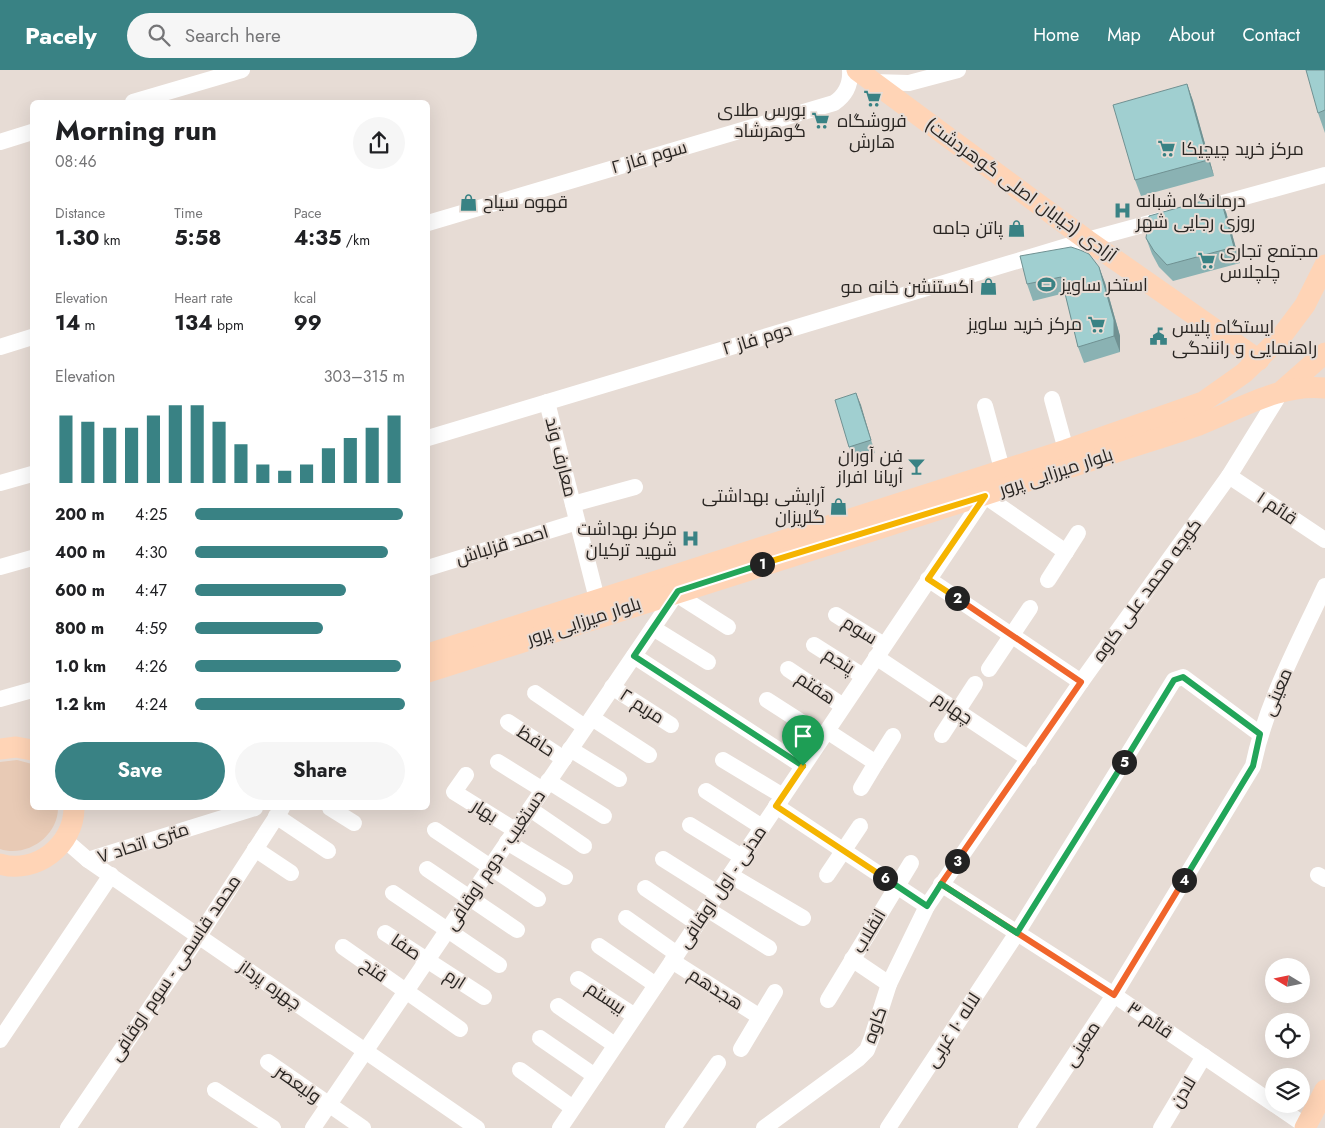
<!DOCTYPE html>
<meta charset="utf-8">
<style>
:root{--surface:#fff;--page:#f6f6f6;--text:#202124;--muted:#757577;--accent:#398284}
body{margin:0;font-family:Jost,Cairo,sans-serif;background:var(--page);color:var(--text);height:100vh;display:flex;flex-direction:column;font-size:19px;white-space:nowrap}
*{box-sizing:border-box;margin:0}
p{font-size:16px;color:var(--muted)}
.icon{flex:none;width:28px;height:28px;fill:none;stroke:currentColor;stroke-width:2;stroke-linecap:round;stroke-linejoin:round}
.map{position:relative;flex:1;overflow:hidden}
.panel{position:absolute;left:30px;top:30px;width:400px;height:710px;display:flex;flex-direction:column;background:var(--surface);border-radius:8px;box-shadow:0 5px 20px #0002}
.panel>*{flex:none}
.needle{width:32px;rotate:280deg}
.buttons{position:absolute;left:1265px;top:888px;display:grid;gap:10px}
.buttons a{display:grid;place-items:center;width:45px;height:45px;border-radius:50%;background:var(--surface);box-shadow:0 5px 20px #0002;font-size:25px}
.pin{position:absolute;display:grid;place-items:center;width:42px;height:42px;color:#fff;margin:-51px -21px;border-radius:50% 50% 50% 0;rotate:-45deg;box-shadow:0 0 5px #0007}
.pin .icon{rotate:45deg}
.km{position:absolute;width:25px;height:25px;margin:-12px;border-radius:50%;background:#222;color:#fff;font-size:14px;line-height:25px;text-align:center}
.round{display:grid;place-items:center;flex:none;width:52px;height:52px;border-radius:26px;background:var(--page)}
.summary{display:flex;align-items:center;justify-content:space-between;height:85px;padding:0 25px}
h1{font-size:28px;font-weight:700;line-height:38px}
.figures{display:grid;grid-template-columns:repeat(3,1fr);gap:8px;height:85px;padding:5px 25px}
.figures div{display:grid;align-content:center}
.figures b{font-size:21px;font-weight:700}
.figures small{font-size:14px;font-weight:400}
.figures p{font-size:14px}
.chart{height:140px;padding:10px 25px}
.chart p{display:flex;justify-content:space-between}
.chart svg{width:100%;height:90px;margin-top:5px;stroke:var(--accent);stroke-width:6}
.cta{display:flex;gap:10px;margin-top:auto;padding:10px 25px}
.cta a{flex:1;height:58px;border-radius:30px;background:var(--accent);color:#fff;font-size:20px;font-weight:700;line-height:58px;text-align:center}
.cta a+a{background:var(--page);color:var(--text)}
ul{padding:0 25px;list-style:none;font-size:16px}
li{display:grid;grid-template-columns:80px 60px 1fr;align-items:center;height:38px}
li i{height:12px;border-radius:6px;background:var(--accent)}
header{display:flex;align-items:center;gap:30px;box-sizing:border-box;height:70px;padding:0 25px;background:var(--accent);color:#fff}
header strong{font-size:24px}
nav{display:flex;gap:28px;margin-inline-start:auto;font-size:18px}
.search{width:350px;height:45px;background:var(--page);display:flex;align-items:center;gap:12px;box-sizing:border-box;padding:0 18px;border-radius:28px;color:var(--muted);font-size:19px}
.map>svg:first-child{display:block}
</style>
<header>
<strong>Pacely</strong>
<div class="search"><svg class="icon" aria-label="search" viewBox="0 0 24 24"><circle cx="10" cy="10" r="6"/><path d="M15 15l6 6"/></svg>Search here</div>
<nav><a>Home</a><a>Map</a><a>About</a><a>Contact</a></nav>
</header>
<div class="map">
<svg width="1325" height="1058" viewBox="0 0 1325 1058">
<rect width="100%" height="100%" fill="#e7dcd5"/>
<!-- green -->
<path fill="#e8cab5" d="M 17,690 L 32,694 L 32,738 L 58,738 C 58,766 27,788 0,779 L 0,692 Z"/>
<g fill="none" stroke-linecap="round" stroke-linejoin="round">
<!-- minor -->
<g stroke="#fff" stroke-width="16">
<path d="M 873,12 L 909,13 L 958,0"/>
<path d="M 133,32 L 242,0"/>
<path d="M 0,72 L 32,62"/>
<path d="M 1201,139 L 1325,105"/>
<path d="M 428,153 L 834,33 C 846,25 851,14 850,0"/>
<path d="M 0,277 L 32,267"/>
<path d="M 1052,329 L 1066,380"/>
<path d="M 547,332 L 597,529"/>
<path d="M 985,336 L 1002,399"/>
<path d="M 428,368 L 1087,170 L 1168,148"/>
<path d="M 1229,406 L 1325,470"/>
<path d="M 0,413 L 32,404"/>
<path d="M 573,434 L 635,417"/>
<path d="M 0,497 L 32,488"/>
<path d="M 428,498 L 577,452"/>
<path d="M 928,509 L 1081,612"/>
<path d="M 1048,510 L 1078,463"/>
<path d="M 676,524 L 728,557"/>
<path d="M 836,545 L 884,575"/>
<path d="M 653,558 L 708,592"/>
<path d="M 814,575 L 863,606"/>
<path d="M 634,586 L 803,696"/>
<path d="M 876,587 L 1029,689"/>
<path d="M 788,599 L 843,636"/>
<path d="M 989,599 L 1030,538"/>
<path d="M 612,617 L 671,655"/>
<path d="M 535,623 L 585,657"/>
<path d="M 0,629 L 32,620"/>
<path d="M 767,630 L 823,666"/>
<path d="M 592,648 L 649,685"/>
<path d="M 508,652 L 564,689"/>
<path d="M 827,661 L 876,693 L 861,718"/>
<path d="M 942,665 L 975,614"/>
<path d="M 570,679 L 619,709"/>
<path d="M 723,690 L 783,726"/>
<path d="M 498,692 L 543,720"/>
<path d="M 876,693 L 893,666"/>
<path d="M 466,705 L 454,722 L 515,760"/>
<path d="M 548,711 L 604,746"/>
<path d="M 706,721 L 762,757"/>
<path d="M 776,736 L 927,836"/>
<path d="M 330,738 L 354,753"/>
<path d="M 530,739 L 584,776"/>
<path d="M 276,746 L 328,781"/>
<path d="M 690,755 L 742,787"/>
<path d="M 435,760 L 538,829"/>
<path d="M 65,770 L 88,790 L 477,1058"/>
<path d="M 507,772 L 565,807"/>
<path d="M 255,779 L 291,803"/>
<path d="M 663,789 L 717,823"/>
<path d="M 88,790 L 255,738"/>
<path d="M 427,799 L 517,860"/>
<path d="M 730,805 L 803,848"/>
<path d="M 827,805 L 860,756"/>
<path d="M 1318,805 L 1325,809"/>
<path d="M 941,814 L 1114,925 L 1309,1058"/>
<path d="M 645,818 L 697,853"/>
<path d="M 393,823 L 499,895"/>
<path d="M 707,839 L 769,878"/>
<path d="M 626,848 L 677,884"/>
<path d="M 385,863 L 484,927"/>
<path d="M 599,876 L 656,915"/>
<path d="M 343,877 L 460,959"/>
<path d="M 852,889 L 889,914"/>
<path d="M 672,891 L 760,947"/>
<path d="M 578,909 L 635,946"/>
<path d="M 828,930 L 911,793"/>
<path d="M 558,936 L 615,975"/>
<path d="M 540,968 L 595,1006"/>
<path d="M 0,970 L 111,805"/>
<path d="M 741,979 L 775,922"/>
<path d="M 268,992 L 363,1058"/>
<path d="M 520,1000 L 573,1038"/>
<path d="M 215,1020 L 273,1058"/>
<path d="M 68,1058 L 199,866 L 282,738"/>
<path d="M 313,1058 L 678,521"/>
<path d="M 560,1058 L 985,426 L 1066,482"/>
<path d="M 673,1058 L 718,993"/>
<path d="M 764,1058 L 858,989 L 867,980 L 872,967 L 889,914 L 927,836 L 1081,612 L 1229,406 L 1281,322"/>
<path d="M 888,1058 L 1017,863 L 1174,610 L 1183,607 L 1260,664"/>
<path d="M 1026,1058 L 1114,925 L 1253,696 C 1266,632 1298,575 1325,516"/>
<path d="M 1161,1058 L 1204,986"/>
</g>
<!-- major -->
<g stroke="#ffd4b6" stroke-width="21">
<path d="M 857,0 L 1087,170 L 1259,290"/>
<path d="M 1283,320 L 1325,283"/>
<path d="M 428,584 L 1066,380 L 1203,332 L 1244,303 L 1281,267 L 1305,235 L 1325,195"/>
<path d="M 428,602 C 650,530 874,462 1096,389 C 1130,377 1165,367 1199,355 C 1240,339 1281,313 1325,318"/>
<path d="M 0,679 L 16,677 L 32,680"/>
<path d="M 0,794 C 36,805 74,775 74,738"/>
<path d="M 1305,1058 L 1325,1020"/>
</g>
</g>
<!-- wall -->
<g fill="#8ab2b3">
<path d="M 1325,0 L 1325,63 L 1318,43 Z"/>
<path d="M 1187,14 L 1193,31 L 1214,106 L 1141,126 L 1135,110 Z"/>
<path d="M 1226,142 L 1240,193 L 1173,211 L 1159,197 L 1152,184 L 1146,168 Z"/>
<path d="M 1099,197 L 1105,213 L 1120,266 L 1120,282 L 1084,293 L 1078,277 L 1065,223 L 1033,231 L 1027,214 Z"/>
<path d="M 856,323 L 875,383 L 853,389 L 849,377 Z"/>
</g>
<!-- shaded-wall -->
<g fill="#709192">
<path d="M 1187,14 L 1193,31 L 1214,106 L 1208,90 Z"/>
<path d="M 1220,126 L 1226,142 L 1240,193 L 1234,177 Z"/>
<path d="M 1099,197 L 1105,213 L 1120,266 L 1120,282 L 1114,266 Z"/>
<path d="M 856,323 L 861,335 L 875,383 L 871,370 Z"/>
</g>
<!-- building -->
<g fill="#a0cfd0" stroke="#709192">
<path d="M 1306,0 L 1325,0 L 1325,40 L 1318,43 Z"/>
<path d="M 1187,14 L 1208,90 L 1135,110 L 1113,35 Z"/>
<path d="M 1220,126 L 1234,177 L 1167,195 L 1154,181 L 1146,168 L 1149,146 Z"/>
<path d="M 1071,177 L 1080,180 L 1089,184 L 1099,197 L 1114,250 L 1114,266 L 1078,277 L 1061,207 L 1027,214 L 1020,186 Z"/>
<path d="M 856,323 L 871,370 L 849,377 L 835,330 Z"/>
</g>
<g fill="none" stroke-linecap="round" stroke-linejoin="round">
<defs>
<path id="split-1" d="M 762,494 L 678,521 L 634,586 L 803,696"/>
<path id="split-2" d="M 762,494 L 985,426 L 928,509 L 957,528"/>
<path id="split-3" d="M 957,528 L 1081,612 L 957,791"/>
<path id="split-4" d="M 957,791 L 941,814 L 1114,925 L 1184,810"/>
<path id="split-5" d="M 1124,692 L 1174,610 L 1183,607 L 1260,664 L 1253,696 L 1184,810"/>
<path id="split-6" d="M 885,808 L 927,836 L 941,814 L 1017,863 L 1124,692"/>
<path id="split-7" d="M 803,696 L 776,736 L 885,808"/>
</defs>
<!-- split-1 casing -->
<use href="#split-1" stroke="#fff" stroke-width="10"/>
<!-- split-2 casing -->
<use href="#split-2" stroke="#fff" stroke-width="10"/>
<!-- split-3 casing -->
<use href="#split-3" stroke="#fff" stroke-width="10"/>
<!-- split-4 casing -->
<use href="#split-4" stroke="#fff" stroke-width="10"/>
<!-- split-5 casing -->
<use href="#split-5" stroke="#fff" stroke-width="10"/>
<!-- split-6 casing -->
<use href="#split-6" stroke="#fff" stroke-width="10"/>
<!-- split-7 casing -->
<use href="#split-7" stroke="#fff" stroke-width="10"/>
<!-- split-1 -->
<use href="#split-1" stroke="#22a559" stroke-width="6"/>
<!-- split-2 -->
<use href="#split-2" stroke="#f5b400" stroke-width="6"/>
<!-- split-3 -->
<use href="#split-3" stroke="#f0652b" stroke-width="6"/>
<!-- split-4 -->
<use href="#split-4" stroke="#f0652b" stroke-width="6"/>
<!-- split-5 -->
<use href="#split-5" stroke="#22a559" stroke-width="6"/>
<!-- split-6 -->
<use href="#split-6" stroke="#22a559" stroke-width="6"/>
<!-- split-7 -->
<use href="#split-7" stroke="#f5b400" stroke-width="6"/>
</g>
<!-- icons -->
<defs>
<symbol id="supermarket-bare" viewBox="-9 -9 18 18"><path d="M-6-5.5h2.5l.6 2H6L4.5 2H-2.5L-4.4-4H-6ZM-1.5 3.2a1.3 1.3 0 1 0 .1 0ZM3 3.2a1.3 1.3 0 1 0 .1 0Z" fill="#398284" stroke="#e7dcd5" stroke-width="2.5" paint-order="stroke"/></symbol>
<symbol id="shop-bare" viewBox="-9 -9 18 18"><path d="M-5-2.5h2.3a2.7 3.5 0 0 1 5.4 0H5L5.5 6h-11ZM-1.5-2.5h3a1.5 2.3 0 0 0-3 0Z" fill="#398284" stroke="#e7dcd5" stroke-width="2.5" paint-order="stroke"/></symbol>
<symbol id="hospital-bare" viewBox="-9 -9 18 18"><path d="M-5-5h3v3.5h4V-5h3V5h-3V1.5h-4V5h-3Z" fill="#398284" stroke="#e7dcd5" stroke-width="2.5" paint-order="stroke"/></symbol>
<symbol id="stadium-bare" viewBox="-9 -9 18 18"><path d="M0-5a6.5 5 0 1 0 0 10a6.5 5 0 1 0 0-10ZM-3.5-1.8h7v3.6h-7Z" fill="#398284" stroke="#e7dcd5" stroke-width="2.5" paint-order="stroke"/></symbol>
<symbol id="civic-bare" viewBox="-9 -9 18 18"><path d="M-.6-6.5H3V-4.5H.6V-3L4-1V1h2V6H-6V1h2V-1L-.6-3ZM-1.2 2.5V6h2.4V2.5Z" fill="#398284" stroke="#e7dcd5" stroke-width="2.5" paint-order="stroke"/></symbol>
<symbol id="bar-bare" viewBox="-9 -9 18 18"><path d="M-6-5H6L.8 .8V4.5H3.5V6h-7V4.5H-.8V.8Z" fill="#398284" stroke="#e7dcd5" stroke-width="2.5" paint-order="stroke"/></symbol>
</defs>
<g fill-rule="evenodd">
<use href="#supermarket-bare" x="860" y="16" width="25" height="25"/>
<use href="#supermarket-bare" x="808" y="38" width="25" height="25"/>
<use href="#supermarket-bare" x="1154" y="66" width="25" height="25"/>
<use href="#shop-bare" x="456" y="120" width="25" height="25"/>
<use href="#hospital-bare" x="1110" y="128" width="25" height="25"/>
<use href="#shop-bare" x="1004" y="146" width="25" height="25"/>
<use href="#supermarket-bare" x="1194" y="178" width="25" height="25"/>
<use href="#stadium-bare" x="1034" y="202" width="25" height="25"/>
<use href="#shop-bare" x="976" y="204" width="25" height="25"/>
<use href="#supermarket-bare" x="1084" y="242" width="25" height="25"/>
<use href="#civic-bare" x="1146" y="254" width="25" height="25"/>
<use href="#bar-bare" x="904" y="384" width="25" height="25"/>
<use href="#shop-bare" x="826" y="424" width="25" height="25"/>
<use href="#hospital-bare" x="678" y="456" width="25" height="25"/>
</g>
<g text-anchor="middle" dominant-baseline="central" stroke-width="4" stroke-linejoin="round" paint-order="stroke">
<!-- poi labels -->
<g font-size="18" fill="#292522" stroke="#e7dcd5" text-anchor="end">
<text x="806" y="40">بورس طلای<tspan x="806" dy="21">گوهرشاد</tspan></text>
<text x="872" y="51" text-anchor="middle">فروشگاه<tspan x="872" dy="21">هارش</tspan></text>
<text x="1181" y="79" text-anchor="start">مرکز خرید چیچیکا</text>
<text x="1136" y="131" text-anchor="start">درمانگاه شبانه<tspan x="1136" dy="21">روزی رجایی شهر</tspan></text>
<text x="483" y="132" text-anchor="start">قهوه سیاح</text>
<text x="1003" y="158">پاتن جامه</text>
<text x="1220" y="181" text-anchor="start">مجتمع تجاری<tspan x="1220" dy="21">چلچلاس</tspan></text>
<text x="1061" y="215" text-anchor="start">استخر ساویز</text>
<text x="974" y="217">اکستنشن خانه مو</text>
<text x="1082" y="254">مرکز خرید ساویز</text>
<text x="1172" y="257" text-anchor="start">ایستگاه پلیس<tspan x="1172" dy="21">راهنمایی و رانندگی</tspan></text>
<text x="903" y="386">فن آوران<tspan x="903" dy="21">آریانا افراز</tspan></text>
<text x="825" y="426">آرایشی بهداشتی<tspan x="825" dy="21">گلریزان</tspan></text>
<text x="677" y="459">مرکز بهداشت<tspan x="677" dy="21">شهید ترکیان</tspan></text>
</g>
<!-- street labels -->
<g font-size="18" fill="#292522" stroke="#e7dcd5">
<text transform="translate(649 87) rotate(-16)">سوم فاز ۲</text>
<text transform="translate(1021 120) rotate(36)">آزادی (خیابان اصلی گوهردشت)</text>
<text transform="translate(757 269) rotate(-17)">دوم فاز ۲</text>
<text transform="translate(561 387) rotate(76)">معارف وند</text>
<text transform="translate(1056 402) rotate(-18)">بلوار میرزایی پرور</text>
<text transform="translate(1277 438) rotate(34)">قائم ۱</text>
<text transform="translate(502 475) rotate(-17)">احمد قزلباش</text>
<text transform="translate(1147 520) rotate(-54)">کوچه محمد علی کاوه</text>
<text transform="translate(584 551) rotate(-18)">بلوار میرزایی پرور</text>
<text transform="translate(860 560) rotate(32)">سوم</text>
<text transform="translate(839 591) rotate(32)">پنجم</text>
<text transform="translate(816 618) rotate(34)">هفتم</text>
<text transform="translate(1277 622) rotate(-67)">معینی</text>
<text transform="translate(642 636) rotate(33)">مریم ۲</text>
<text transform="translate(953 638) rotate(34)">چهارم</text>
<text transform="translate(536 671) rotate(33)">حافظ</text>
<text transform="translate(485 741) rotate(32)">بهار</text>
<text transform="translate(143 773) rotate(-18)">۷ متری اتحاد</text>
<text transform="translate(495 790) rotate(-56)">دستغیب - دوم اوقافی</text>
<text transform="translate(722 817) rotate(-56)">مدنی - اول اوقافی</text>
<text transform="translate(869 861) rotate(-59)">انقلاب</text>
<text transform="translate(406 877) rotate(34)">صفا</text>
<text transform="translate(175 898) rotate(-56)">محمد قاسمی - سوم اوقافی</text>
<text transform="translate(374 900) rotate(35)">فتح</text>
<text transform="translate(455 909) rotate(32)">ارم</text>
<text transform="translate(270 915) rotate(35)">چهره پرداز</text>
<text transform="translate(716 919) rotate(33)">هجدهم</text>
<text transform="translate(606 928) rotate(34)">بیستم</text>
<text transform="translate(1150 950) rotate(34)">قائم ۳</text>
<text transform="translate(875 955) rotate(-70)">کاوه</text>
<text transform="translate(953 960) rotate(-57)">لاله ۱۰ غربی</text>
<text transform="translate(1082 974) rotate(-57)">معینی</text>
<text transform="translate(298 1014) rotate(35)">ولیعصر</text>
<text transform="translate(1183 1022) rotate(-59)">لادن</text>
</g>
</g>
</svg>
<div class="buttons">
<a><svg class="needle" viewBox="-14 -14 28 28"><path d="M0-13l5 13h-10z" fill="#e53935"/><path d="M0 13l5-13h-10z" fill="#757577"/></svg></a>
<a><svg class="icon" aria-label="locate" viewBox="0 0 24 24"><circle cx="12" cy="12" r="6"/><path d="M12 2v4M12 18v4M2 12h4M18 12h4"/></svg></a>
<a><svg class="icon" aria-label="layers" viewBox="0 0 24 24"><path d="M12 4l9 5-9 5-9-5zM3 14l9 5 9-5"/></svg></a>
</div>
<div class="pin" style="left:803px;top:696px;background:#1e9e55"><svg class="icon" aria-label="arrive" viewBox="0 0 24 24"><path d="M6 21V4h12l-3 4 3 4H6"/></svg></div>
<b class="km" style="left:762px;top:494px">1</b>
<b class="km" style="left:957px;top:528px">2</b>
<b class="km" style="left:957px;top:791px">3</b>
<b class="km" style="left:1184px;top:810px">4</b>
<b class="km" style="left:1124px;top:692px">5</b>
<b class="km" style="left:885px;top:808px">6</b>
<section class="panel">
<div class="summary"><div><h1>Morning run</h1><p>08:46</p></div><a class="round"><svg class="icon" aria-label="share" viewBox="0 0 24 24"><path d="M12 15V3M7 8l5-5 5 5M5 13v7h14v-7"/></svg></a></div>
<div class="figures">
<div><p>Distance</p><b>1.30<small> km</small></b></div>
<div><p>Time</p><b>5:58</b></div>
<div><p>Pace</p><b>4:35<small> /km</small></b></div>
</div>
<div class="figures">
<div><p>Elevation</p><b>14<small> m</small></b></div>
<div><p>Heart rate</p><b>134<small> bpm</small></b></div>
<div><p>kcal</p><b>99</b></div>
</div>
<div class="chart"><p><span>Elevation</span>303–315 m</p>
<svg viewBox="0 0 160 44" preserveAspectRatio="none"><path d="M5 44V11M15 44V14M25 44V17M35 44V17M45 44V11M55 44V6M65 44V6M75 44V14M85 44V25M95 44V35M105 44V38M115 44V35M125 44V27M135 44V22M145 44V17M155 44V11"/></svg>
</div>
<ul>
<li><b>200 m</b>4:25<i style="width:99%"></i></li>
<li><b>400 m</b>4:30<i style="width:92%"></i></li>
<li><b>600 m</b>4:47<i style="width:72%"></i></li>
<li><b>800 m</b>4:59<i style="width:61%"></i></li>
<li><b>1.0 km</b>4:26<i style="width:98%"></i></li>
<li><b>1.2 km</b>4:24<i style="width:100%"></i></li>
</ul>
<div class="cta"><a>Save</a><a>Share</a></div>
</section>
</div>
